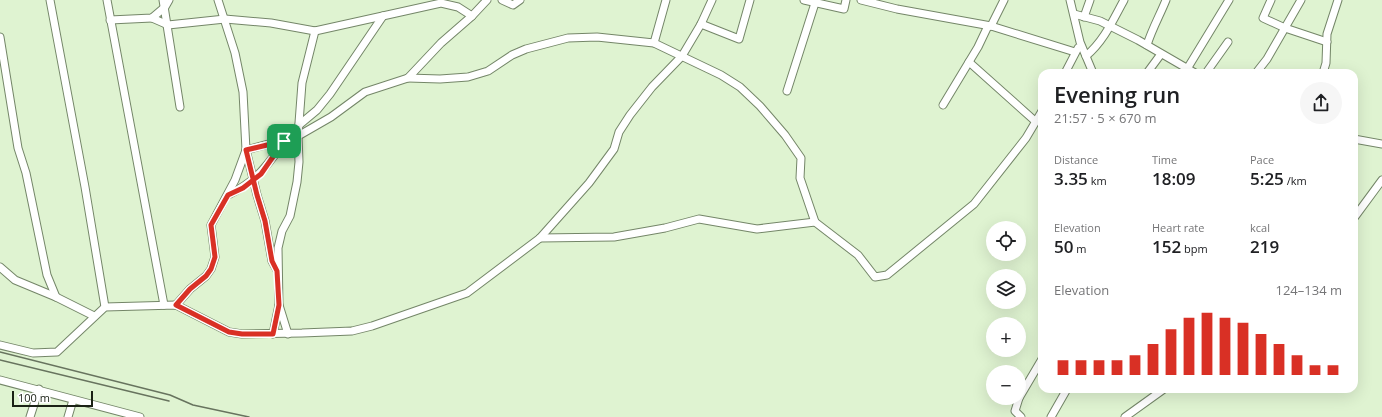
<!DOCTYPE html>
<meta charset="utf-8">
<style>
:root{--surface:#fff;--page:#f6f6f6;--text:#202124;--muted:#757577;--accent:#d93025}
body{margin:0;font-family:"Open Sans",sans-serif;background:var(--page);color:var(--text);height:100vh;display:flex;flex-direction:column;font-size:15px;white-space:nowrap}
*{box-sizing:border-box;margin:0}
p{font-size:13px;color:var(--muted)}
.icon{flex:none;width:22px;height:22px;fill:none;stroke:currentColor;stroke-width:2;stroke-linecap:round;stroke-linejoin:round}
.map{position:relative;flex:1;overflow:hidden}
.drawer{position:absolute;left:1038px;top:69px;width:320px;height:324px;display:flex;flex-direction:column;background:var(--surface);border-radius:12px;box-shadow:0 4px 16px #0002}
.drawer>*{flex:none}
.fabs{position:absolute;left:986px;top:221px;display:grid;gap:8px}
.fabs a{display:grid;place-items:center;width:40px;height:40px;border-radius:50%;background:var(--surface);box-shadow:0 4px 16px #0002;font-size:20px}
.scale{position:absolute;left:12px;bottom:10px;width:81px;box-sizing:border-box;padding-left:4px;border:2px solid #1a2115;border-top:0;font-size:11px;line-height:14px;white-space:nowrap;color:#1a2115;-webkit-text-stroke:3px #fff;paint-order:stroke}
.pin{position:absolute;display:grid;place-items:center;width:34px;height:34px;color:#fff;margin:-17px;border-radius:8px;box-shadow:0 2px 6px #0006}
.round{display:grid;place-items:center;flex:none;width:42px;height:42px;border-radius:21px;background:var(--page)}
.overview{display:flex;align-items:center;justify-content:space-between;height:68px;padding:0 16px}
h1{font-size:22px;font-weight:600;line-height:30px}
.stats{display:grid;grid-template-columns:repeat(3,1fr);gap:6px;height:68px;padding:4px 16px}
.stats div{display:grid;align-content:center}
.stats b{font-size:17px;font-weight:600}
.stats small{font-size:11px;font-weight:400}
.stats p{font-size:11px}
.chart{height:112px;padding:8px 16px}
.chart p{display:flex;justify-content:space-between}
.chart svg{width:100%;height:72px;margin-top:4px;stroke:var(--accent);stroke-width:6}
.map>svg:first-child{display:block}
</style>
<div class="map">
<svg width="1382" height="417" viewBox="0 0 1382 417">
<rect width="100%" height="100%" fill="#dff3d1"/>
<g fill="none" stroke-linecap="round" stroke-linejoin="round">
<defs>
<g id="minor">
<path d="M 50,0 L 85,187 L 105,307"/>
<path d="M 107,0 L 164,305"/>
<path d="M 163,0 L 180,107"/>
<path d="M 218,0 L 235,53 L 243,92 L 246,150 L 257,195 L 265,221 L 272,261 L 277,270"/>
<path d="M 502,0 L 513,5 L 520,0"/>
<path d="M 804,0 L 844,9 L 846,0"/>
<path d="M 861,0 L 897,9 L 991,26 L 1075,52"/>
<path d="M 1070,0 L 1080,42 L 1093,73"/>
<path d="M 1271,0 L 1263,18 L 1285,28 L 1327,42"/>
<path d="M 1074,14 L 1100,21 L 1138,40 L 1195,73"/>
<path d="M 1084,17 L 1090,0"/>
<path d="M 152,18 L 168,25 L 225,19 L 271,23 L 315,31 L 441,3 L 458,7 L 472,16"/>
<path d="M 110,20 L 152,18 L 165,7 L 169,0"/>
<path d="M 701,24 L 739,39 L 750,0"/>
<path d="M 991,26 L 1004,0"/>
<path d="M 0,37 L 18,148 L 26,173 L 47,275 L 56,297"/>
<path d="M 654,43 L 666,0"/>
<path d="M 1147,45 C 1152,29 1160,15 1166,0"/>
<path d="M 1086,56 C 1104,41 1113,20 1124,0"/>
<path d="M 969,62 L 1035,121"/>
<path d="M 1187,69 L 1229,0"/>
<path d="M 1065,73 L 1078,48"/>
<path d="M 1147,73 L 1161,54"/>
<path d="M 1206,73 L 1228,42"/>
<path d="M 1256,73 L 1267,59 L 1301,0"/>
<path d="M 1323,73 L 1326,63 L 1327,34 L 1338,0"/>
<path d="M 408,78 L 440,79 L 468,77 L 488,71 L 512,55 L 526,49 L 568,38 L 597,37 L 654,43 L 721,75 L 740,87 L 760,106 L 785,135 L 801,158 L 800,178 L 815,222 L 858,255 L 875,277 L 887,275 L 974,204 L 1026,138 L 1042,111"/>
<path d="M 787,91 L 816,0"/>
<path d="M 943,105 L 978,47 L 988,26"/>
<path d="M 299,125 L 317,110 L 330,94 L 383,16"/>
<path d="M 1354,139 L 1382,144"/>
<path d="M 246,150 L 298,136 L 331,117 L 365,92 L 408,78 L 441,43 L 472,16 L 487,0"/>
<path d="M 228,195 C 258,180 265,168 285,141"/>
<path d="M 1354,218 L 1382,180"/>
<path d="M 540,238 L 614,237 L 665,228 L 699,219 L 757,229 L 815,222"/>
<path d="M 0,267 L 15,280 L 56,297 L 94,316"/>
<path d="M 176,305 L 190,289 L 206,276 L 211,269 L 215,257 L 211,225 L 235,180 L 246,150"/>
<path d="M 279,305 L 288,334"/>
<path d="M 273,334 L 279,305 L 278,248 L 282,231 L 290,216 L 297,182 L 299,162 L 298,136 L 302,83 L 315,31"/>
<path d="M 0,345 L 33,353 L 57,352 L 105,307 L 176,305 L 229,332 L 242,334 L 302,333 L 352,331 L 372,326 L 467,293 L 540,238 L 589,183 L 614,149 L 619,132 L 630,115 L 652,87 L 682,56 L 701,24 L 712,0"/>
<path d="M 0,380 L 140,417"/>
<path d="M 1019,398 L 1042,359"/>
<path d="M 1019,398 L 1015,411 L 1021,417"/>
<path d="M 30,417 L 39,389"/>
<path d="M 68,417 L 73,400"/>
<path d="M 1051,417 L 1067,389"/>
<path d="M 1125,417 L 1164,389"/>
</g>
</defs>
<!-- minor casing -->
<use href="#minor" stroke="#748668" stroke-width="9"/>
<!-- minor -->
<use href="#minor" stroke="#fff" stroke-width="7"/>
<!-- rail -->
<g stroke="#67735e" stroke-width="1.5">
<path d="M 0,352 L 170,395 L 193,405 L 249,417"/>
<path d="M 0,360 L 169,401"/>
</g>
</g>
<g fill="none" stroke-linecap="round" stroke-linejoin="round">
<defs>
<path id="route" d="M 284,141 L 246,150 L 257,195 L 265,221 L 272,261 L 277,271 L 279,305 L 273,334 L 242,334 L 229,332 L 176,305 L 190,289 L 206,276 L 211,269 L 215,257 L 211,225 L 228,195 L 243,188 L 261,174 L 284,141"/>
</defs>
<!-- route casing -->
<use href="#route" stroke="#fff" stroke-width="8"/>
<!-- route -->
<use href="#route" stroke="#d93025" stroke-width="5"/>
</g>
</svg>
<div class="fabs">
<a><svg class="icon" aria-label="locate" viewBox="0 0 24 24"><circle cx="12" cy="12" r="6"/><path d="M12 2v4M12 18v4M2 12h4M18 12h4"/></svg></a>
<a><svg class="icon" aria-label="layers" viewBox="0 0 24 24"><path d="M12 4l9 5-9 5-9-5zM3 14l9 5 9-5"/></svg></a>
<a>+</a>
<a>−</a>
</div>
<div class="scale">100 m</div>
<div class="pin" style="left:284px;top:141px;background:#1e9e55"><svg class="icon" aria-label="arrive" viewBox="0 0 24 24"><path d="M6 21V4h12l-3 4 3 4H6"/></svg></div>
<section class="drawer">
<div class="overview"><div><h1>Evening run</h1><p>21:57 · 5 × 670 m</p></div><a class="round"><svg class="icon" aria-label="share" viewBox="0 0 24 24"><path d="M12 15V3M7 8l5-5 5 5M5 13v7h14v-7"/></svg></a></div>
<div class="stats">
<div><p>Distance</p><b>3.35<small> km</small></b></div>
<div><p>Time</p><b>18:09</b></div>
<div><p>Pace</p><b>5:25<small> /km</small></b></div>
</div>
<div class="stats">
<div><p>Elevation</p><b>50<small> m</small></b></div>
<div><p>Heart rate</p><b>152<small> bpm</small></b></div>
<div><p>kcal</p><b>219</b></div>
</div>
<div class="chart"><p><span>Elevation</span>124–134 m</p>
<svg viewBox="0 0 160 44" preserveAspectRatio="none"><path d="M5 44V35M15 44V35M25 44V35M35 44V35M45 44V32M55 44V25M65 44V16M75 44V9M85 44V6M95 44V9M105 44V12M115 44V19M125 44V25M135 44V32M145 44V38M155 44V38"/></svg>
</div>
</section>
</div>
